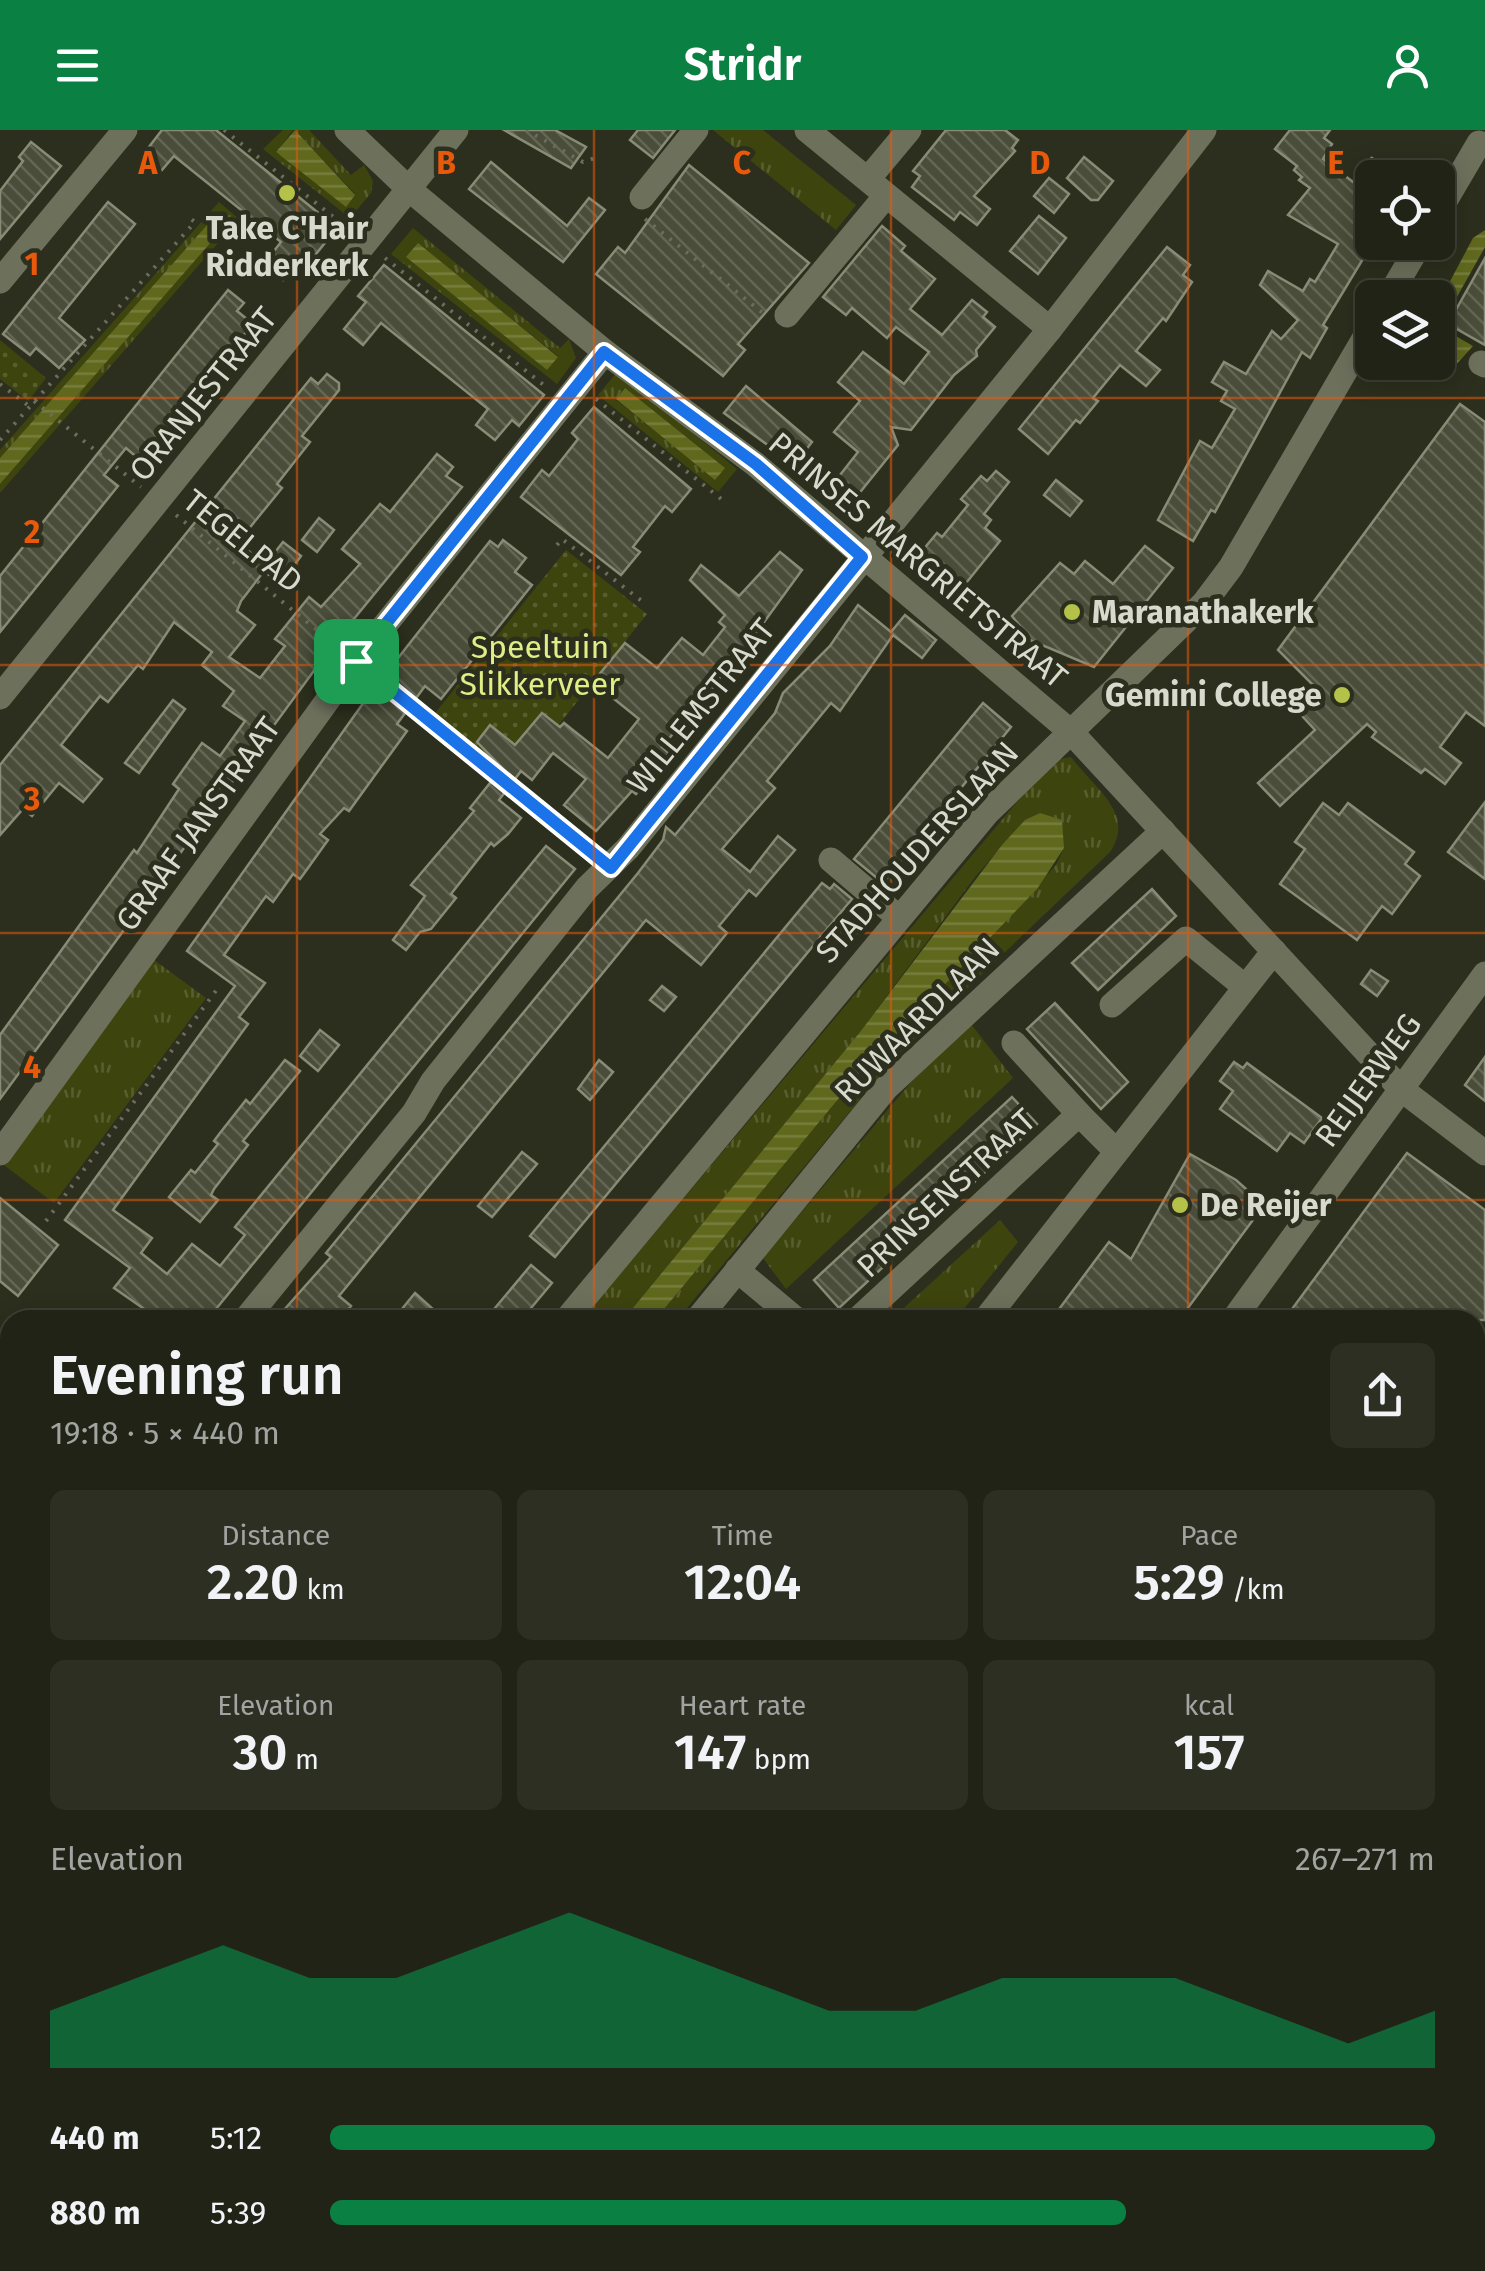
<!DOCTYPE html>
<meta charset="utf-8">
<style>
:root{--surface:#212316;--page:#2d2f23;--text:#f1f3f6;--muted:#a2a4a1;--line:#3e4035;--accent:#0b8043}
body{margin:0;font-family:"Fira Sans",sans-serif;background:var(--page);color:var(--text);height:100vh;display:flex;flex-direction:column;font-size:38px;white-space:nowrap}
*{box-sizing:border-box;margin:0}
p{font-size:32px;color:var(--muted)}
.icon{flex:none;width:55px;height:55px;fill:none;stroke:currentColor;stroke-width:2;stroke-linecap:round;stroke-linejoin:round}
.map{position:relative;flex:1;overflow:hidden}
.drawer{position:absolute;left:0px;top:1180px;width:1485px;height:962px;display:flex;flex-direction:column;background:var(--surface);border-radius:30px 30px 0 0;box-shadow:0 5px 25px #0003,0 0 0 2px var(--line)}
.drawer>*{flex:none}
.buttons{position:absolute;left:1355px;top:30px;display:grid;gap:20px}
.buttons a{display:grid;place-items:center;width:100px;height:100px;border-radius:15px;background:var(--surface);box-shadow:0 5px 25px #0003,0 0 0 2px var(--line);font-size:50px}
.pin{position:absolute;display:grid;place-items:center;width:85px;height:85px;color:#fff;margin:-42px;border-radius:20px;box-shadow:0 5px 15px #0006}
.round{display:grid;place-items:center;flex:none;width:105px;height:105px;border-radius:15px;background:var(--page)}
.overview{display:flex;align-items:center;justify-content:space-between;height:170px;padding:0 50px}
h1{font-size:55px;font-weight:600;line-height:75px}
.figures{display:grid;grid-template-columns:repeat(3,1fr);gap:15px;height:170px;padding:10px 50px}
.figures div{display:grid;align-content:center;border-radius:15px;background:var(--page);text-align:center}
.figures b{font-size:50px;font-weight:600}
.figures small{font-size:28px;font-weight:400}
.figures p{font-size:28px}
.chart{height:280px;padding:20px 50px}
.chart p{display:flex;justify-content:space-between}
.chart svg{width:100%;height:180px;margin-top:10px;fill:var(--accent);opacity:.7}
ul{padding:0 50px;list-style:none;font-size:32px}
li{display:grid;grid-template-columns:160px 120px 1fr;align-items:center;height:75px}
li i{height:25px;border-radius:12px;background:var(--accent)}
header{display:flex;justify-content:space-between;align-items:center;height:130px;padding:0 50px;background:var(--accent);color:#fff;font-size:45px;font-weight:600}
.map>svg:first-child{display:block}
</style>
<header><svg class="icon" aria-label="menu" viewBox="0 0 24 24"><path d="M4 6h16M4 12h16M4 18h16"/></svg>Stridr<svg class="icon" aria-label="person" viewBox="0 0 24 24"><circle cx="12" cy="8" r="4"/><path d="M4 21q1-7 8-7t8 7"/></svg></header>
<div class="map">
<svg width="1485" height="2141" viewBox="0 0 1485 2141">
<defs>
<pattern id="grass-tufts" width="24" height="20" patternUnits="userSpaceOnUse" patternTransform="scale(2.5)"><rect width="24" height="20" fill="#3e440e"/><path d="M3 7l-1-3M5 7V3M7 7l1-3M15 17l-1-3M17 17v-4M19 17l1-3" fill="none" stroke="#595e30"/></pattern>
<pattern id="park-dots" width="8" height="8" patternUnits="userSpaceOnUse" patternTransform="scale(2.5)"><rect width="8" height="8" fill="#3e440e"/><path d="M2 2h.1M6 6h.1" fill="none" stroke="#595e30" stroke-width="1.8" stroke-linecap="round"/></pattern>
<pattern id="water-rules" width="6" height="5" patternUnits="userSpaceOnUse" patternTransform="scale(2.5)"><rect width="6" height="5" fill="#60681d"/><path d="M0 2.5h6" fill="none" stroke="#767d3d"/></pattern>
<pattern id="building-back-hatch" width="6" height="6" patternUnits="userSpaceOnUse" patternTransform="scale(2.5)"><rect width="6" height="6" fill="#4a4d39"/><path d="M-1 5l2 2M0 0l6 6M5-1l2 2" fill="none" stroke="#636654"/></pattern>
</defs>
<rect width="100%" height="100%" fill="#2c2f1d"/>
<!-- grass -->
<g fill="url(#grass-tufts)" fill-rule="evenodd">
<path d="M 283,0 L 293,0 L 276,23 L 355,64 L 295,0 L 309,0 L 351,45 L 364,35 L 373,51 L 371,63 L 350,88 L 263,19 Z"/>
<path d="M 713,0 L 763,0 L 856,75 L 836,100 Z"/>
<path d="M 219,72 L 239,89 L 0,363 L 0,354 L 226,95 L 217,86 L 0,328 L 0,320 Z"/>
<path d="M 413,98 L 560,218 L 569,209 L 576,228 L 557,254 L 391,124 ZM 417,114 L 558,226 L 547,240 L 407,127 Z"/>
<path d="M 617,242 L 737,339 L 718,362 L 598,265 ZM 624,258 L 724,338 L 716,349 L 616,270 Z"/>
<path d="M 1071,627 C 1095,659 1136,684 1110,722 L 896,926 L 677,1190 L 655,1190 L 864,938 L 1056,735 L 1064,718 L 1025,690 L 975,747 L 860,902 L 623,1190 L 581,1190 L 1033,653 L 1054,630 Z"/>
<path d="M 150,827 L 206,868 L 54,1073 L 0,1032 Z"/>
<path d="M 971,894 L 1013,948 L 786,1159 L 763,1128 L 912,951 Z"/>
<path d="M 1000,1090 L 1018,1112 L 955,1190 L 880,1190 L 895,1186 Z"/>
</g>
<!-- park -->
<g fill="url(#park-dots)">
<path d="M 0,210 L 46,248 L 28,271 L 0,249 Z"/>
<path d="M 566,420 L 647,484 L 514,651 L 432,587 Z"/>
</g>
<!-- water -->
<g fill="url(#water-rules)">
<path d="M 295,0 L 355,65 L 346,77 L 276,22 Z"/>
<path d="M 216,85 L 226,95 L 0,354 L 0,328 Z"/>
<path d="M 1485,100 L 1485,117 L 1440,197 L 1473,216 L 1445,247 L 1429,246 L 1427,233 L 1438,232 L 1438,174 L 1473,108 Z"/>
<path d="M 418,113 L 558,227 L 547,240 L 406,127 Z"/>
<path d="M 625,258 L 725,338 L 715,350 L 616,269 Z"/>
<path d="M 1040,683 L 1062,690 L 1064,718 L 1037,759 L 864,938 L 655,1190 L 623,1190 L 860,902 L 1002,715 L 1025,690 Z"/>
</g>
<!-- building -->
<g fill="url(#building-back-hatch)" stroke="#888c76" stroke-width="2.5">
<path d="M 162,0 L 216,0 L 337,98 L 312,129 L 305,123 L 283,150 L 263,135 L 281,112 L 174,26 L 161,41 L 142,26 Z"/>
<path d="M 504,0 L 555,0 L 586,17 L 571,38 Z"/>
<path d="M 638,0 L 675,0 L 653,28 L 630,10 Z"/>
<path d="M 946,0 L 1005,0 L 1018,10 L 1012,18 L 1015,21 L 974,66 L 990,79 L 977,95 L 960,82 L 954,90 L 912,57 L 920,46 L 913,41 Z"/>
<path d="M 1290,0 L 1330,0 L 1324,8 L 1332,14 L 1323,29 L 1357,55 L 1372,27 L 1372,114 L 1323,195 L 1327,198 L 1310,228 L 1302,222 L 1215,382 L 1211,380 L 1193,411 L 1158,390 L 1200,311 L 1212,318 L 1235,279 L 1221,271 L 1227,261 L 1212,252 L 1224,232 L 1246,244 L 1272,201 L 1281,209 L 1298,190 L 1260,155 L 1268,141 L 1303,161 L 1310,149 L 1315,152 L 1338,114 L 1288,85 L 1310,58 L 1299,50 L 1302,47 L 1294,40 L 1297,36 L 1275,19 Z"/>
<path d="M 31,12 L 61,36 L 0,109 L 0,61 L 23,31 L 19,27 Z"/>
<path d="M 1084,27 L 1113,51 L 1098,70 L 1091,70 L 1067,48 Z"/>
<path d="M 491,32 L 567,96 L 589,68 L 605,80 L 563,132 L 469,59 Z"/>
<path d="M 689,35 L 809,133 L 738,214 L 745,220 L 723,246 L 596,144 L 618,117 L 625,123 Z"/>
<path d="M 1049,48 L 1069,64 L 1054,83 L 1034,66 Z"/>
<path d="M 108,72 L 135,94 L 59,188 L 85,210 L 59,238 L 36,218 L 30,225 L 3,204 Z"/>
<path d="M 1039,86 L 1066,108 L 1038,144 L 1010,121 Z"/>
<path d="M 882,96 L 905,116 L 901,121 L 935,149 L 910,179 L 942,205 L 972,170 L 987,182 L 983,187 L 995,197 L 976,220 L 977,226 L 954,245 L 911,300 L 891,297 L 898,315 L 853,371 L 833,354 L 858,322 L 834,302 L 860,271 L 838,252 L 863,222 L 904,254 L 929,222 L 896,197 L 887,208 L 852,178 L 846,185 L 823,167 Z"/>
<path d="M 1167,117 L 1190,135 L 1183,145 L 1192,152 L 1166,191 L 1163,188 L 1136,221 L 1160,240 L 1146,256 L 1120,235 L 1093,268 L 1098,271 L 1080,293 L 1076,290 L 1048,324 L 1019,299 Z"/>
<path d="M 1485,128 L 1485,215 L 1448,194 Z"/>
<path d="M 384,135 L 544,265 L 519,296 L 512,290 L 495,310 L 476,295 L 488,279 L 381,193 L 363,215 L 344,199 L 366,172 L 358,166 Z"/>
<path d="M 228,160 L 244,173 L 237,181 L 253,194 L 140,330 L 126,318 L 104,345 L 118,356 L 0,502 L 0,446 Z"/>
<path d="M 327,244 L 339,253 L 339,260 L 302,306 L 310,312 L 277,354 L 282,358 L 238,412 L 265,435 L 283,412 L 301,426 L 280,454 L 264,441 L 241,471 L 237,481 L 255,495 L 229,527 L 260,548 L 285,516 L 275,509 L 309,467 L 321,477 L 360,434 L 342,419 L 380,374 L 390,382 L 437,324 L 453,337 L 446,346 L 462,357 L 335,512 L 0,969 L 0,905 L 134,720 L 137,723 L 179,659 L 173,654 L 202,613 L 220,626 L 245,591 L 223,576 L 234,561 L 202,535 L 212,522 L 174,492 L 143,539 L 138,535 L 108,572 L 100,566 L 61,615 L 102,649 L 83,672 L 59,653 L 32,686 L 23,679 L 0,705 L 0,635 L 311,248 L 318,254 Z"/>
<path d="M 746,256 L 812,312 L 798,330 L 773,310 L 769,316 L 724,283 Z"/>
<path d="M 1460,274 L 1485,292 L 1485,596 L 1466,582 L 1440,617 L 1461,633 L 1445,654 L 1425,639 L 1421,643 L 1372,607 L 1376,602 L 1367,594 L 1280,676 L 1258,653 L 1315,600 L 1292,575 L 1313,555 L 1278,520 Z"/>
<path d="M 594,277 L 691,359 L 672,382 L 665,376 L 633,417 L 640,422 L 621,445 L 521,367 L 542,340 L 549,346 L 578,309 L 572,303 Z"/>
<path d="M 996,341 L 1009,352 L 984,384 L 991,390 L 985,398 L 1000,411 L 958,463 L 944,451 L 950,443 L 922,421 L 937,403 L 942,407 L 968,375 L 961,369 L 981,346 L 987,351 Z"/>
<path d="M 1056,350 L 1082,371 L 1070,386 L 1044,365 Z"/>
<path d="M 319,388 L 334,400 L 317,422 L 302,410 Z"/>
<path d="M 503,410 L 526,428 L 515,442 L 532,455 L 441,569 L 425,556 L 397,594 L 407,601 L 349,681 L 344,678 L 320,704 L 328,710 L 308,738 L 300,749 L 293,744 L 273,772 L 266,766 L 224,825 L 265,853 L 239,887 L 248,894 L 113,1080 L 152,1108 L 141,1123 L 167,1144 L 192,1114 L 220,1136 L 245,1105 L 235,1097 L 546,716 L 575,739 L 207,1190 L 160,1190 L 114,1158 L 130,1138 L 65,1090 L 235,856 L 187,821 L 369,565 L 490,411 L 498,417 Z"/>
<path d="M 1145,416 L 1173,438 L 1094,537 L 1030,510 L 1012,486 L 1060,433 L 1074,444 L 1085,431 L 1113,454 Z"/>
<path d="M 780,422 L 802,440 L 743,521 L 730,520 L 733,538 L 727,539 L 713,556 L 716,575 L 705,565 L 662,617 L 669,623 L 636,664 L 632,661 L 596,701 L 564,675 L 586,649 L 553,623 L 532,650 L 521,641 L 499,670 L 521,688 L 508,704 L 494,716 L 491,713 L 451,764 L 456,768 L 431,799 L 420,802 L 406,820 L 393,810 L 425,766 L 411,755 L 474,681 L 470,678 L 502,638 L 477,612 L 490,595 L 515,615 L 542,583 L 560,597 L 564,593 L 608,628 L 639,589 L 593,552 L 625,513 L 657,538 L 682,508 L 703,525 L 725,497 L 719,492 L 725,485 L 690,450 L 701,435 L 739,466 Z"/>
<path d="M 858,475 L 891,502 L 905,485 L 936,510 L 922,528 L 893,505 L 840,581 L 831,573 L 767,651 L 775,658 L 722,719 L 750,742 L 778,706 L 795,720 L 756,766 L 749,760 L 719,796 L 727,803 L 701,835 L 646,790 L 339,1166 L 351,1176 L 340,1190 L 294,1190 L 283,1181 L 331,1127 L 326,1123 L 638,743 L 663,710 L 666,697 L 675,705 L 775,583 L 783,563 L 830,516 Z"/>
<path d="M 173,570 L 185,579 L 139,643 L 125,633 Z"/>
<path d="M 983,573 L 1011,597 L 883,753 L 854,729 Z"/>
<path d="M 1485,672 L 1485,749 L 1448,722 Z"/>
<path d="M 1323,673 L 1339,685 L 1348,673 L 1414,722 L 1405,734 L 1420,746 L 1392,784 L 1382,776 L 1357,810 L 1280,754 L 1305,719 L 1295,712 Z"/>
<path d="M 822,753 L 830,759 L 834,754 L 852,769 L 555,1127 L 530,1106 Z"/>
<path d="M 1152,759 L 1176,786 L 1098,860 L 1072,833 Z"/>
<path d="M 1371,840 L 1388,851 L 1377,866 L 1361,854 Z"/>
<path d="M 662,856 L 676,867 L 664,881 L 650,870 Z"/>
<path d="M 1055,873 L 1128,952 L 1101,979 L 1027,899 Z"/>
<path d="M 320,900 L 339,915 L 318,941 L 300,926 Z"/>
<path d="M 1485,927 L 1485,971 L 1465,955 Z"/>
<path d="M 285,930 L 300,941 L 243,1011 L 248,1015 L 214,1059 L 211,1065 L 218,1070 L 200,1092 L 169,1067 L 191,1040 L 195,1043 L 218,1014 L 214,1011 L 220,1003 L 246,970 L 250,974 Z"/>
<path d="M 599,930 L 613,942 L 590,970 L 578,959 Z"/>
<path d="M 1234,932 L 1243,938 L 1247,933 L 1322,988 L 1304,1013 L 1290,1003 L 1277,1021 L 1220,979 L 1233,961 L 1220,951 Z"/>
<path d="M 1012,967 L 1037,994 L 839,1178 L 814,1150 Z"/>
<path d="M 522,1022 L 537,1034 L 492,1087 L 478,1076 Z"/>
<path d="M 1407,1023 L 1485,1080 L 1485,1190 L 1284,1190 Z"/>
<path d="M 1190,1024 L 1236,1050 L 1264,1075 L 1179,1190 L 1051,1190 L 1109,1112 L 1131,1129 Z"/>
<path d="M 0,1068 L 58,1115 L 18,1166 L 0,1151 Z"/>
<path d="M 531,1135 L 552,1153 L 521,1190 L 485,1190 Z"/>
<path d="M 415,1163 L 445,1190 L 393,1190 Z"/>
</g>
<g fill="none" stroke-linecap="round" stroke-linejoin="round">
<!-- path -->
<g stroke="#6b6e5e" stroke-width="4" stroke-dasharray="2.5 8" stroke-linecap="butt">
<path d="M 224,0 L 346,97"/>
<path d="M 526,0 L 583,32 L 595,28"/>
<path d="M 645,89 L 763,183"/>
<path d="M 385,128 L 545,256"/>
<path d="M 0,254 L 29,276"/>
<path d="M 596,269 L 725,372"/>
<path d="M 34,271 L 141,357"/>
<path d="M 0,310 L 195,92 L 191,89"/>
<path d="M 176,385 L 339,518"/>
<path d="M 557,415 L 562,409 L 643,472"/>
<path d="M 374,546 L 592,722"/>
<path d="M 46,1091 L 218,858"/>
</g>
<!-- minor -->
<g stroke="#6d715c" stroke-width="25">
<path d="M 347,0 L 410,60 L 605,222 L 755,334 L 1071,602 L 1401,959 L 1485,1023"/>
<path d="M 807,0 L 1050,199"/>
<path d="M 868,49 L 909,0"/>
<path d="M 642,67 L 696,0"/>
<path d="M 1438,83 L 1479,13"/>
<path d="M 0,151 L 125,0"/>
<path d="M 1388,168 L 1421,112"/>
<path d="M 787,185 L 885,67"/>
<path d="M 1481,233 L 1485,235"/>
<path d="M 0,567 L 456,0"/>
<path d="M 831,730 L 898,787"/>
<path d="M 1112,875 L 1186,809 L 1245,857"/>
<path d="M 1014,913 L 1079,984"/>
<path d="M 0,1023 L 356,531 L 605,222"/>
<path d="M 737,1140 L 797,1190"/>
<path d="M 245,1190 L 414,983 L 433,951 L 587,758 L 628,718 L 1050,199 L 1204,0"/>
<path d="M 566,1190 L 987,683 L 1204,473 L 1231,437 L 1372,195"/>
<path d="M 697,1190 L 886,958 L 1163,701"/>
<path d="M 857,1190 L 1079,984 L 1116,1021"/>
<path d="M 985,1190 L 1274,821"/>
<path d="M 1233,1190 L 1485,844"/>
<path d="M 1475,1346 L 1485,1333"/>
<path d="M 0,1489 L 10,1477"/>
<path d="M 1475,1505 L 1485,1512"/>
<path d="M 1475,1655 L 1485,1642"/>
<path d="M 0,1734 L 10,1752"/>
<path d="M 1475,1885 L 1485,1871"/>
<path d="M 0,1939 L 10,1933"/>
<path d="M 236,2132 L 240,2141"/>
<path d="M 663,2132 L 675,2141"/>
<path d="M 779,2132 L 790,2141"/>
<path d="M 1119,2132 L 1131,2141"/>
<path d="M 316,2141 L 328,2132"/>
<path d="M 967,2141 L 973,2132"/>
<path d="M 1337,2141 L 1343,2132"/>
</g>
</g>
<g fill="none" stroke-linecap="round" stroke-linejoin="round">
<defs>
<path id="route" d="M 604,222 L 756,334 L 862,427 L 611,738 L 356,531 Z"/>
</defs>
<!-- route casing -->
<use href="#route" stroke="#fff" stroke-width="20"/>
<!-- route -->
<use href="#route" stroke="#1a73e8" stroke-width="12"/>
</g>
<!-- grid -->
<path fill="none" stroke="#e8590c" stroke-width="2.5" stroke-opacity="0.55" d="M 297,0 L 297,1190M 594,0 L 594,1190M 891,0 L 891,1190M 1188,0 L 1188,1190M 0,268 L 1485,268M 0,535 L 1485,535M 0,803 L 1485,803M 0,1070 L 1485,1070M 0,1338 L 10,1338M 1475,1338 L 1485,1338M 0,1606 L 10,1606M 1475,1606 L 1485,1606M 0,1873 L 10,1873M 1475,1873 L 1485,1873M 297,2132 L 297,2141M 594,2132 L 594,2141M 891,2132 L 891,2141M 1188,2132 L 1188,2141"/>
<!-- markers -->
<g fill="#b4c24a" stroke="#2c2f1d" stroke-width="4">
<circle cx="287" cy="63" r="10"/>
<circle cx="1072" cy="482" r="10"/>
<circle cx="1342" cy="565" r="10"/>
<circle cx="1180" cy="1075" r="10"/>
</g>
<g text-anchor="middle" dominant-baseline="central" stroke-width="9" stroke-linejoin="round" paint-order="stroke">
<!-- poi labels -->
<g font-size="32" font-weight="bold" fill="#d8dace" stroke="#2c2f1d" text-anchor="start">
<text x="287" y="98" text-anchor="middle">Take C'Hair<tspan x="287" dy="37">Ridderkerk</tspan></text>
<text x="1092" y="482">Maranathakerk</text>
<text x="1322" y="565" text-anchor="end">Gemini College</text>
<text x="1200" y="1075">De Reijer</text>
</g>
<!-- street labels -->
<g font-size="32" fill="#d8dace" stroke="#2c2f1d">
<text transform="translate(203 264) rotate(-51)">ORANJESTRAAT</text>
<text transform="translate(243 411) rotate(39)">TEGELPAD</text>
<text transform="translate(918 430) rotate(40)">PRINSES MARGRIETSTRAAT</text>
<text transform="translate(701 576) rotate(-51)">WILLEMSTRAAT</text>
<text transform="translate(198 694) rotate(-54)">GRAAF JANSTRAAT</text>
<text transform="translate(917 722) rotate(-48)">STADHOUDERSLAAN</text>
<text transform="translate(917 890) rotate(-45)">RUWAARDLAAN</text>
<text transform="translate(1368 950) rotate(-54)">REIJERWEG</text>
<text transform="translate(946 1063) rotate(-43)">PRINSENSTRAAT</text>
</g>
<!-- park labels -->
<g font-size="32" fill="#e0ee88" stroke="#2c2f1d">
<text x="540" y="517">Speeltuin<tspan x="540" dy="37">Slikkerveer</tspan></text>
</g>
</g>
<g font-size="32" text-anchor="middle" font-weight="bold" fill="#e8590c" stroke="#2c2f1d" stroke-width="9" stroke-linejoin="round" paint-order="stroke">
<text x="148" y="44">A</text>
<text x="446" y="44">B</text>
<text x="742" y="44">C</text>
<text x="1040" y="44">D</text>
<text x="1336" y="44">E</text>
<text x="32" y="145">1</text>
<text x="32" y="413">2</text>
<text x="32" y="680">3</text>
<text x="32" y="948">4</text>
</g>
</svg>
<div class="buttons">
<a><svg class="icon" aria-label="locate" viewBox="0 0 24 24"><circle cx="12" cy="12" r="6"/><path d="M12 2v4M12 18v4M2 12h4M18 12h4"/></svg></a>
<a><svg class="icon" aria-label="layers" viewBox="0 0 24 24"><path d="M12 4l9 5-9 5-9-5zM3 14l9 5 9-5"/></svg></a>
</div>
<div class="pin" style="left:356px;top:531px;background:#1e9e55"><svg class="icon" aria-label="arrive" viewBox="0 0 24 24"><path d="M6 21V4h12l-3 4 3 4H6"/></svg></div>
<section class="drawer">
<div class="overview"><div><h1>Evening run</h1><p>19:18 · 5 × 440 m</p></div><a class="round"><svg class="icon" aria-label="share" viewBox="0 0 24 24"><path d="M12 15V3M7 8l5-5 5 5M5 13v7h14v-7"/></svg></a></div>
<div class="figures">
<div><p>Distance</p><b>2.20<small> km</small></b></div>
<div><p>Time</p><b>12:04</b></div>
<div><p>Pace</p><b>5:29<small> /km</small></b></div>
</div>
<div class="figures">
<div><p>Elevation</p><b>30<small> m</small></b></div>
<div><p>Heart rate</p><b>147<small> bpm</small></b></div>
<div><p>kcal</p><b>157</b></div>
</div>
<div class="chart"><p><span>Elevation</span>267–271 m</p>
<svg viewBox="0 0 160 44" preserveAspectRatio="none"><path d="M0 44V30L10 22L20 14L30 22L40 22L50 14L60 6L70 14L80 22L90 30L100 30L110 22L120 22L130 22L140 30L150 38L160 30V44z"/></svg>
</div>
<ul>
<li><b>440 m</b>5:12<i style="width:100%"></i></li>
<li><b>880 m</b>5:39<i style="width:72%"></i></li>
</ul>
</section>
</div>
